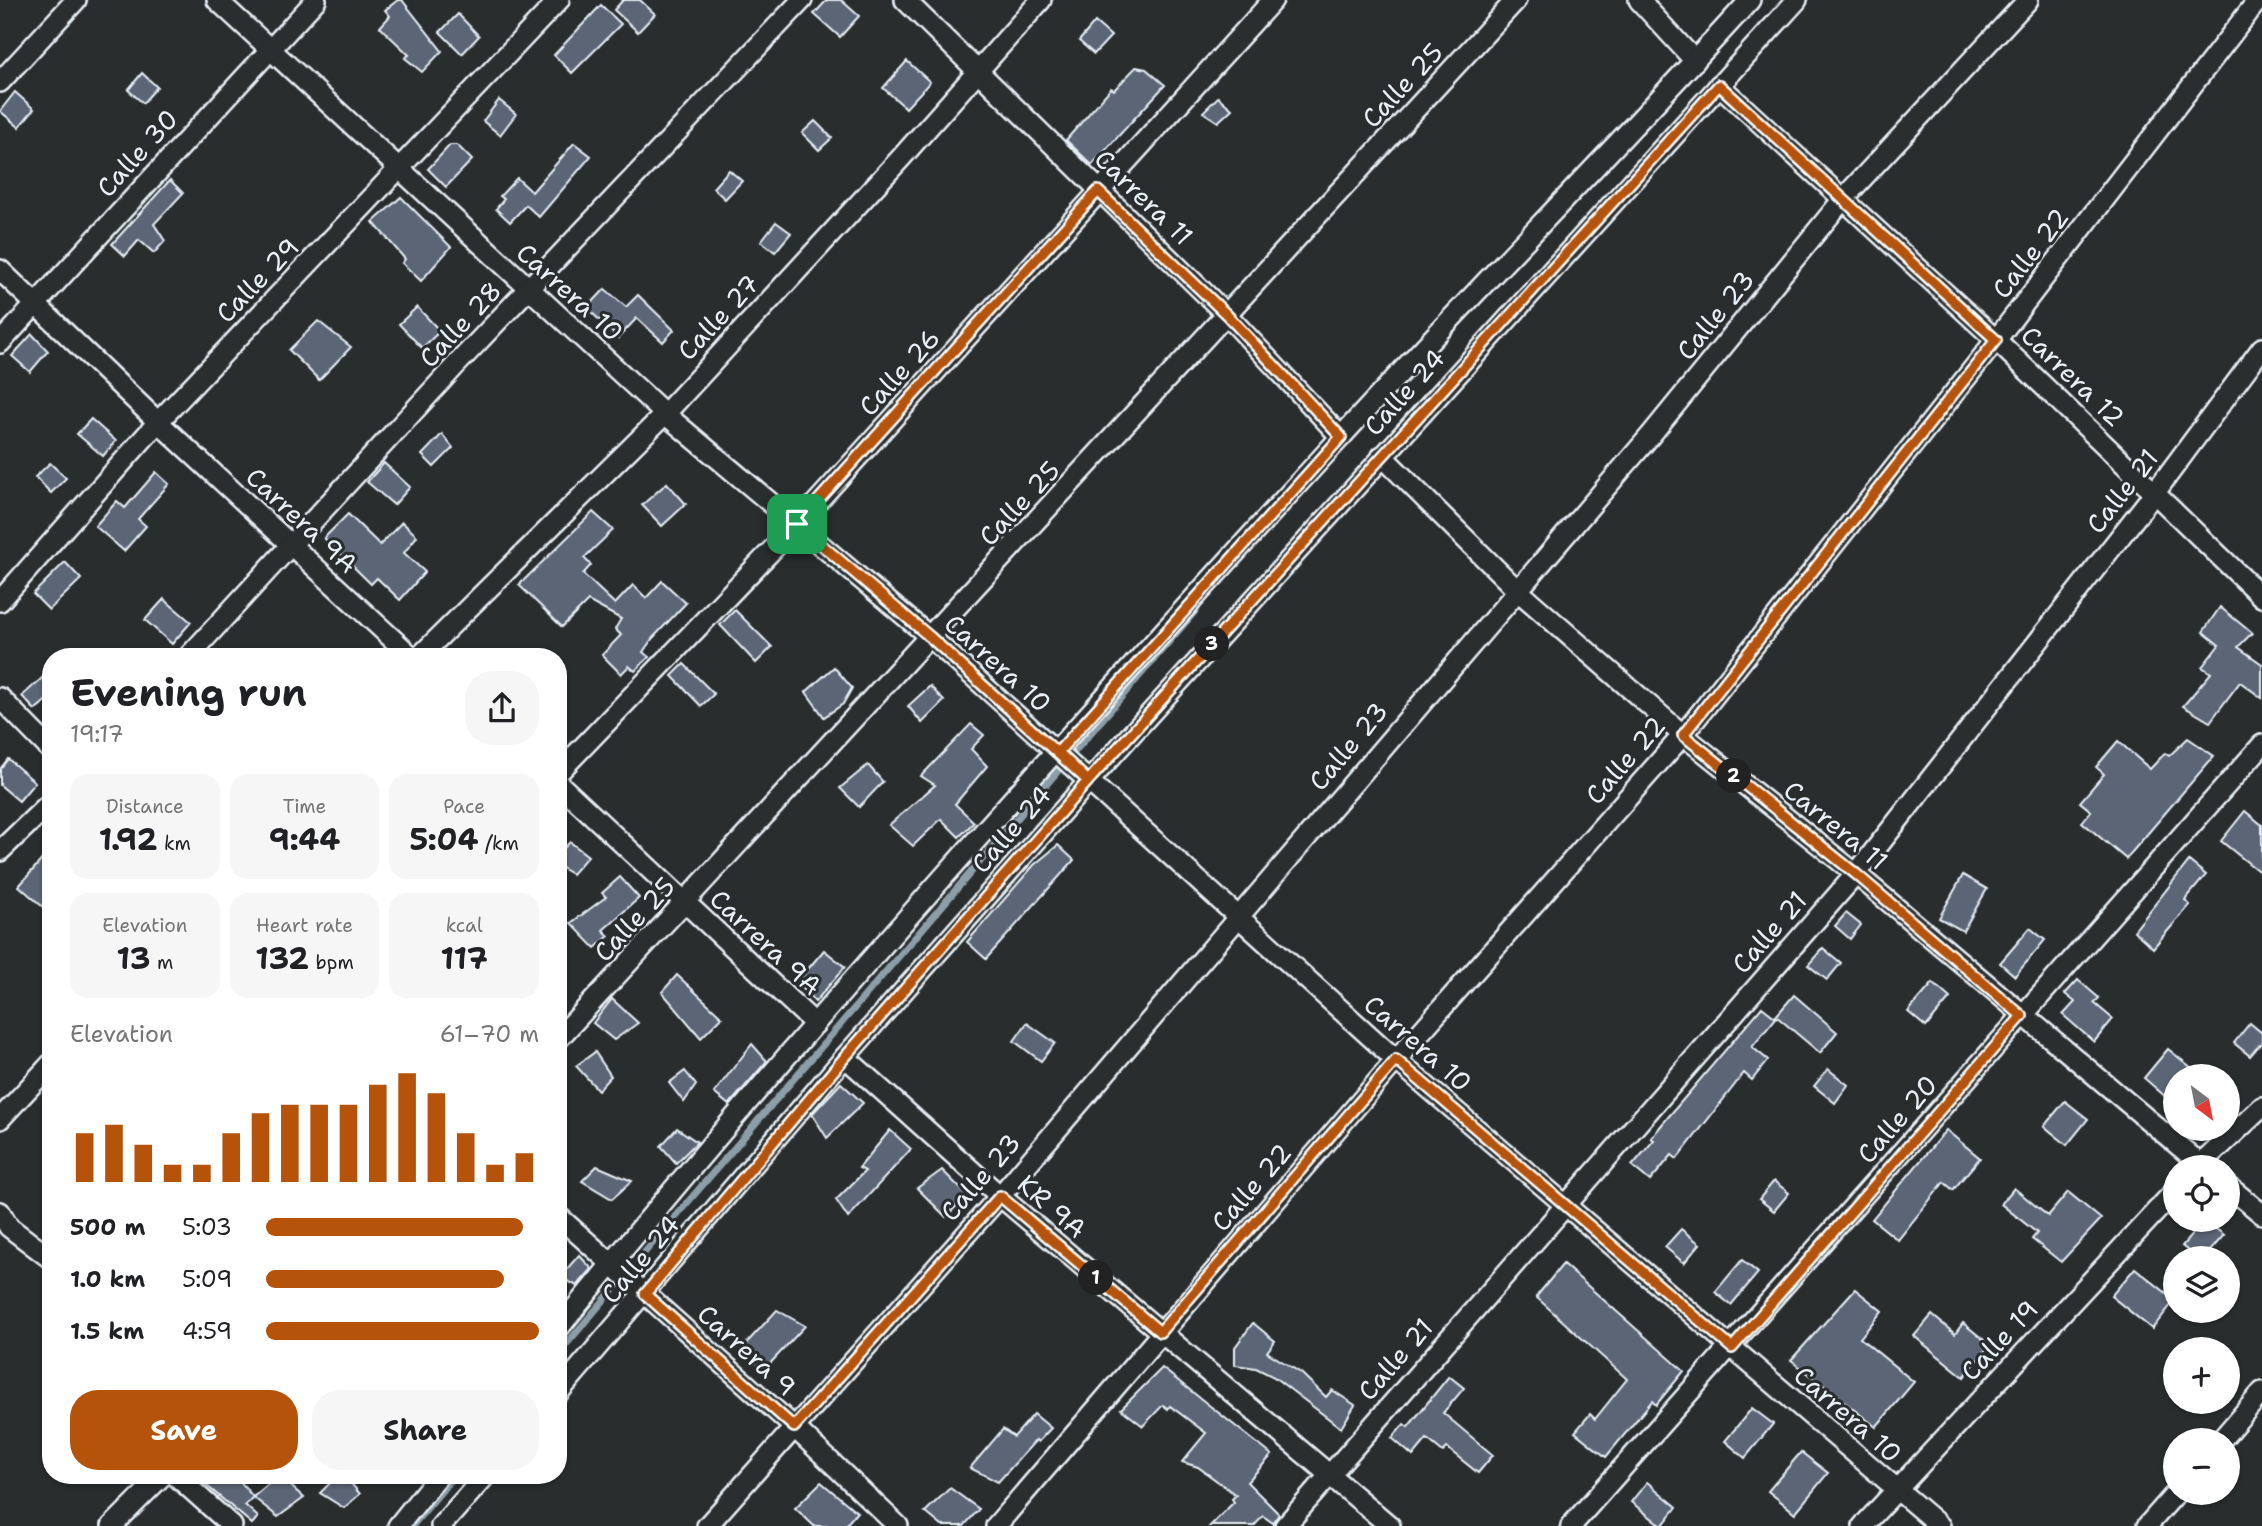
<!DOCTYPE html>
<meta charset="utf-8">
<style>
:root{--surface:#fff;--page:#f6f6f6;--text:#202124;--muted:#757577;--accent:#b45309}
body{margin:0;font-family:"Shantell Sans",sans-serif;background:var(--page);color:var(--text);height:100vh;display:flex;flex-direction:column;font-size:26px;white-space:nowrap}
*{box-sizing:border-box;margin:0}
p{font-size:23px;color:var(--muted)}
.icon{flex:none;width:38px;height:38px;fill:none;stroke:currentColor;stroke-width:2;stroke-linecap:round;stroke-linejoin:round}
.map{position:relative;flex:1;overflow:hidden}
.details{position:absolute;left:42px;top:648px;width:525px;height:836px;display:flex;flex-direction:column;background:var(--surface);border-radius:28px;box-shadow:0 2px 5px #0004}
.details>*{flex:none}
.needle{width:46px;rotate:148deg}
.tools{position:absolute;left:2163px;top:1064px;display:grid;gap:14px}
.tools a{display:grid;place-items:center;width:77px;height:77px;border-radius:50%;background:var(--surface);box-shadow:0 2px 5px #0004;font-size:35px}
.pin{position:absolute;display:grid;place-items:center;width:60px;height:60px;color:#fff;margin:-30px;border-radius:14px;box-shadow:0 4px 10px #0006}
.km{position:absolute;width:35px;height:35px;margin:-18px;border-radius:50%;background:#222;color:#fff;font-size:19px;line-height:35px;text-align:center}
.round{display:grid;place-items:center;flex:none;width:74px;height:74px;border-radius:28px;background:var(--page)}
.summary{display:flex;align-items:center;justify-content:space-between;height:119px;padding:0 28px}
h1{font-size:38px;font-weight:700;line-height:52px}
.figures{display:grid;grid-template-columns:repeat(3,1fr);gap:10px;height:119px;padding:7px 28px}
.figures div{display:grid;align-content:center;border-radius:18px;background:var(--page);text-align:center}
.figures b{font-size:30px;font-weight:700}
.figures small{font-size:19px;font-weight:400}
.figures p{font-size:19px}
.chart{height:196px;padding:14px 28px}
.chart p{display:flex;justify-content:space-between}
.chart svg{width:100%;height:126px;margin-top:7px;stroke:var(--accent);stroke-width:6}
.button{display:flex;gap:14px;margin-top:auto;padding:14px 28px}
.button a{flex:1;height:80px;border-radius:28px;background:var(--accent);color:#fff;font-size:28px;font-weight:700;line-height:80px;text-align:center}
.button a+a{background:var(--page);color:var(--text)}
ul{padding:0 28px;list-style:none;font-size:23px}
li{display:grid;grid-template-columns:112px 84px 1fr;align-items:center;height:52px}
li i{height:18px;border-radius:9px;background:var(--accent)}
.map>svg:first-child{display:block}
</style>
<div class="map">
<svg width="2262" height="1526" viewBox="0 0 2262 1526">
<rect width="100%" height="100%" fill="#2a2d2e"/>
<filter id="ink" filterUnits="userSpaceOnUse"><feTurbulence type="fractalNoise" baseFrequency=".0143" numOctaves="2"/><feDisplacementMap in="SourceGraphic" scale="14" xChannelSelector="R" yChannelSelector="G"/><feConvolveMatrix kernelMatrix="1 2 1 2 8 2 1 2 1" color-interpolation-filters="sRGB"/></filter>
<g filter="url(#ink)">
<g fill="none" stroke-linecap="round" stroke-linejoin="round">
<!-- stream -->
<g stroke="#8c9fa8" stroke-width="7">
<path d="M 639,1259 L 1197,609"/>
<path d="M 558,1354 L 616,1286"/>
<path d="M 412,1526 L 455,1475"/>
</g>
</g>
<!-- building -->
<g fill="#5b6576" stroke="#e8f1f8" stroke-width="2">
<path d="M 398,0 L 402,0 L 442,51 L 422,72 L 405,58 L 409,55 L 380,27 L 390,16 L 385,10 Z"/>
<path d="M 623,0 L 640,0 L 655,14 L 638,32 L 614,10 Z"/>
<path d="M 827,0 L 841,0 L 859,16 L 840,37 L 814,14 Z"/>
<path d="M 601,5 L 621,24 L 572,73 L 554,55 Z"/>
<path d="M 458,14 L 479,36 L 462,54 L 440,32 Z"/>
<path d="M 1095,22 L 1111,36 L 1094,54 L 1079,41 Z"/>
<path d="M 907,61 L 930,82 L 906,108 L 883,88 Z"/>
<path d="M 1136,67 L 1146,69 L 1165,85 L 1092,165 L 1066,140 L 1111,88 L 1114,90 Z"/>
<path d="M 142,73 L 157,87 L 143,103 L 128,90 Z"/>
<path d="M 15,92 L 34,109 L 19,127 L 0,111 Z"/>
<path d="M 1218,97 L 1232,109 L 1218,122 L 1203,112 Z"/>
<path d="M 499,100 L 516,114 L 500,135 L 483,121 Z"/>
<path d="M 815,121 L 832,138 L 819,150 L 802,133 Z"/>
<path d="M 574,143 L 591,156 L 539,217 L 526,205 L 510,222 L 496,209 L 504,199 L 500,196 L 517,178 L 532,192 Z"/>
<path d="M 450,145 L 457,145 L 472,160 L 446,187 L 428,169 Z"/>
<path d="M 729,170 L 742,181 L 725,199 L 713,188 Z"/>
<path d="M 170,180 L 183,193 L 154,224 L 165,241 L 154,253 L 139,240 L 125,256 L 112,244 Z"/>
<path d="M 401,197 L 451,247 L 421,281 L 402,263 L 405,259 L 373,222 Z"/>
<path d="M 776,222 L 791,233 L 775,252 L 761,241 Z"/>
<path d="M 605,289 L 626,307 L 638,295 L 674,330 L 663,342 L 637,318 L 618,338 L 587,308 Z"/>
<path d="M 417,307 L 440,331 L 422,348 L 399,324 Z"/>
<path d="M 318,321 L 351,347 L 319,380 L 289,350 Z"/>
<path d="M 32,334 L 48,351 L 30,372 L 12,356 Z"/>
<path d="M 91,419 L 116,441 L 103,456 L 77,434 Z"/>
<path d="M 442,434 L 453,448 L 434,467 L 422,455 Z"/>
<path d="M 50,463 L 66,478 L 51,493 L 35,477 Z"/>
<path d="M 384,463 L 410,487 L 394,505 L 367,482 Z"/>
<path d="M 156,472 L 169,484 L 138,519 L 146,526 L 124,551 L 95,526 L 117,501 L 125,508 Z"/>
<path d="M 667,483 L 686,504 L 662,526 L 642,505 Z"/>
<path d="M 593,512 L 613,530 L 584,558 L 591,565 L 583,574 L 615,604 L 633,585 L 646,598 L 662,581 L 686,603 L 652,639 L 643,652 L 649,657 L 635,671 L 629,666 L 621,674 L 602,655 L 621,635 L 615,629 L 621,619 L 588,601 L 562,627 L 519,585 Z"/>
<path d="M 348,514 L 380,545 L 402,522 L 417,536 L 404,553 L 425,572 L 400,600 L 377,578 L 371,584 L 324,538 Z"/>
<path d="M 65,562 L 81,579 L 49,610 L 33,594 Z"/>
<path d="M 164,599 L 191,622 L 172,644 L 145,620 Z"/>
<path d="M 2220,607 L 2252,633 L 2238,647 L 2262,664 L 2262,698 L 2240,682 L 2210,722 L 2183,706 L 2211,673 L 2202,667 L 2219,645 L 2203,632 Z"/>
<path d="M 735,610 L 772,647 L 756,663 L 720,625 Z"/>
<path d="M 684,664 L 714,694 L 701,706 L 672,676 Z"/>
<path d="M 834,667 L 852,688 L 843,704 L 824,717 L 806,692 Z"/>
<path d="M 51,670 L 51,696 L 35,710 L 22,696 Z"/>
<path d="M 930,686 L 944,701 L 922,723 L 908,706 Z"/>
<path d="M 971,724 L 984,735 L 971,749 L 987,766 L 955,804 L 974,822 L 959,837 L 941,819 L 913,846 L 889,825 L 935,785 L 921,776 Z"/>
<path d="M 2188,738 L 2214,756 L 2126,859 L 2082,822 L 2091,811 L 2080,802 L 2104,774 L 2096,767 L 2118,741 L 2150,769 L 2165,753 L 2169,756 Z"/>
<path d="M 8,759 L 35,782 L 19,801 L 0,785 L 0,769 Z"/>
<path d="M 868,765 L 883,782 L 859,807 L 840,788 Z"/>
<path d="M 2245,811 L 2262,825 L 2262,874 L 2221,841 Z"/>
<path d="M 570,842 L 588,856 L 572,874 L 558,866 L 558,854 Z"/>
<path d="M 1058,845 L 1074,860 L 986,959 L 967,942 L 1034,865 Z"/>
<path d="M 51,849 L 51,914 L 19,886 Z"/>
<path d="M 2189,861 L 2206,875 L 2185,900 L 2190,905 L 2153,948 L 2134,931 Z"/>
<path d="M 1963,875 L 1987,889 L 1963,931 L 1939,918 Z"/>
<path d="M 620,877 L 639,898 L 603,930 L 609,936 L 595,948 L 571,923 L 606,897 L 602,893 Z"/>
<path d="M 1846,913 L 1861,925 L 1850,939 L 1835,926 Z"/>
<path d="M 2030,928 L 2045,940 L 2015,976 L 2000,963 Z"/>
<path d="M 1823,948 L 1841,963 L 1827,980 L 1808,965 Z"/>
<path d="M 824,950 L 845,967 L 815,1002 L 797,982 Z"/>
<path d="M 677,975 L 722,1017 L 701,1038 L 662,992 Z"/>
<path d="M 2078,980 L 2099,998 L 2094,1003 L 2113,1019 L 2094,1042 L 2063,1015 L 2075,1002 L 2065,994 Z"/>
<path d="M 1933,983 L 1950,998 L 1926,1027 L 1908,1012 Z"/>
<path d="M 1794,995 L 1837,1032 L 1820,1053 L 1776,1016 Z"/>
<path d="M 612,999 L 638,1023 L 614,1040 L 593,1023 Z"/>
<path d="M 1762,1007 L 1776,1018 L 1752,1047 L 1768,1060 L 1752,1080 L 1744,1073 L 1677,1159 L 1672,1155 L 1650,1181 L 1632,1166 L 1654,1140 L 1651,1138 L 1664,1122 Z"/>
<path d="M 1027,1023 L 1055,1043 L 1041,1061 L 1014,1041 Z"/>
<path d="M 2250,1023 L 2262,1033 L 2262,1042 L 2250,1056 L 2234,1043 Z"/>
<path d="M 752,1044 L 767,1061 L 729,1105 L 714,1093 Z"/>
<path d="M 2168,1049 L 2202,1076 L 2175,1076 L 2175,1105 L 2144,1078 Z"/>
<path d="M 595,1052 L 611,1076 L 598,1090 L 576,1066 Z"/>
<path d="M 1828,1069 L 1848,1085 L 1835,1103 L 1814,1086 Z"/>
<path d="M 685,1071 L 696,1085 L 684,1102 L 669,1083 Z"/>
<path d="M 841,1083 L 863,1103 L 827,1138 L 812,1114 Z"/>
<path d="M 2065,1101 L 2088,1119 L 2067,1145 L 2044,1126 Z"/>
<path d="M 677,1128 L 697,1142 L 676,1163 L 661,1146 Z"/>
<path d="M 890,1130 L 911,1149 L 848,1218 L 836,1200 L 865,1171 L 859,1168 Z"/>
<path d="M 1946,1130 L 1980,1158 L 1953,1190 L 1944,1182 L 1898,1240 L 1872,1219 Z"/>
<path d="M 597,1166 L 632,1181 L 612,1199 L 582,1181 Z"/>
<path d="M 942,1170 L 967,1195 L 946,1217 L 917,1188 Z"/>
<path d="M 1774,1181 L 1789,1193 L 1774,1211 L 1759,1199 Z"/>
<path d="M 2014,1188 L 2048,1216 L 2068,1192 L 2101,1219 L 2061,1262 L 2032,1239 L 2037,1233 L 2001,1204 Z"/>
<path d="M 2204,1220 L 2224,1235 L 2204,1258 L 2197,1258 L 2182,1246 Z"/>
<path d="M 1681,1229 L 1700,1244 L 1684,1263 L 1665,1247 Z"/>
<path d="M 579,1255 L 592,1269 L 577,1286 L 560,1277 Z"/>
<path d="M 1742,1260 L 1758,1273 L 1731,1305 L 1715,1292 Z"/>
<path d="M 1563,1264 L 1684,1371 L 1656,1405 L 1652,1401 L 1606,1457 L 1575,1432 L 1590,1414 L 1595,1419 L 1627,1379 L 1536,1297 Z"/>
<path d="M 2135,1268 L 2175,1300 L 2152,1329 L 2111,1296 Z"/>
<path d="M 1855,1289 L 1882,1311 L 1860,1338 L 1914,1382 L 1876,1427 L 1791,1360 Z"/>
<path d="M 777,1310 L 805,1326 L 764,1370 L 741,1349 Z"/>
<path d="M 1932,1315 L 1955,1334 L 1963,1323 L 1990,1345 L 1964,1377 L 1914,1336 Z"/>
<path d="M 1253,1323 L 1275,1341 L 1267,1352 L 1301,1373 L 1326,1397 L 1332,1390 L 1355,1405 L 1341,1428 L 1274,1377 L 1256,1368 L 1235,1365 L 1235,1347 Z"/>
<path d="M 1162,1368 L 1272,1455 L 1247,1482 L 1279,1514 L 1273,1523 L 1263,1516 L 1254,1526 L 1210,1526 L 1234,1502 L 1232,1499 L 1236,1495 L 1198,1467 L 1182,1462 L 1206,1433 L 1170,1406 L 1168,1409 L 1163,1405 L 1143,1426 L 1121,1409 Z"/>
<path d="M 1449,1376 L 1464,1388 L 1443,1413 L 1493,1455 L 1478,1473 L 1447,1448 L 1443,1452 L 1427,1439 L 1413,1456 L 1392,1438 L 1404,1424 L 1408,1427 Z"/>
<path d="M 1752,1408 L 1773,1424 L 1745,1458 L 1725,1441 Z"/>
<path d="M 1034,1414 L 1051,1428 L 1038,1442 L 1036,1440 L 998,1482 L 970,1468 L 1003,1429 L 1014,1437 Z"/>
<path d="M 1801,1452 L 1828,1473 L 1795,1513 L 1768,1491 Z"/>
<path d="M 194,1475 L 216,1475 L 225,1484 L 236,1476 L 253,1497 L 245,1505 L 258,1517 L 252,1524 Z"/>
<path d="M 279,1475 L 304,1498 L 278,1517 L 253,1497 Z"/>
<path d="M 338,1475 L 344,1475 L 360,1494 L 344,1508 L 320,1493 Z"/>
<path d="M 821,1482 L 857,1512 L 845,1526 L 814,1526 L 795,1508 Z"/>
<path d="M 1647,1482 L 1677,1507 L 1662,1526 L 1631,1502 Z"/>
<path d="M 950,1488 L 979,1509 L 964,1526 L 942,1526 L 925,1512 Z"/>
</g>
<g fill="none" stroke-linecap="round" stroke-linejoin="round">
<defs>
<g id="street">
<path d="M 217,0 L 665,414 L 930,637 L 1396,1060 L 1940,1526"/>
<path d="M 905,0 L 1227,315 L 1341,437"/>
<path d="M 1639,0 L 1695,61"/>
<path d="M 0,82 L 76,0"/>
<path d="M 1719,85 L 1996,340 L 2262,597"/>
<path d="M 0,270 L 158,422 L 411,656"/>
<path d="M 0,343 L 316,0"/>
<path d="M 1382,456 L 1516,589 L 1683,735 L 1856,874 L 2204,1167"/>
<path d="M 0,601 L 158,422 L 559,0"/>
<path d="M 189,656 L 455,366 L 802,0"/>
<path d="M 420,656 L 665,414 L 900,159 L 1041,0"/>
<path d="M 0,698 L 51,750"/>
<path d="M 558,773 L 797,524 L 1273,0"/>
<path d="M 558,783 L 815,1024"/>
<path d="M 0,851 L 51,802"/>
<path d="M 558,1039 L 1516,0"/>
<path d="M 845,1057 L 1000,1196 L 1390,1526"/>
<path d="M 0,1119 L 51,1064"/>
<path d="M 2198,1167 L 2262,1107"/>
<path d="M 2228,1186 L 2262,1214"/>
<path d="M 0,1212 L 9,1227 L 51,1259"/>
<path d="M 558,1216 L 794,1427 L 898,1526"/>
<path d="M 558,1329 C 807,1023 1073,730 1339,439 C 1474,291 1616,149 1750,0"/>
<path d="M 558,1393 L 845,1057 L 1089,781 L 1797,0"/>
<path d="M 2221,1440 L 2262,1392"/>
<path d="M 175,1475 L 232,1526"/>
<path d="M 112,1526 L 163,1475"/>
<path d="M 398,1526 L 439,1475"/>
<path d="M 441,1526 L 486,1475"/>
<path d="M 707,1526 L 1000,1196 L 1650,436 L 1844,198 L 2028,0"/>
<path d="M 996,1526 L 1396,1060 L 1683,735 L 1996,340 L 2258,0"/>
<path d="M 1285,1526 L 1856,874 L 2156,491 L 2262,348"/>
<path d="M 1571,1526 L 2262,745"/>
<path d="M 1863,1526 L 2175,1191"/>
<path d="M 2147,1526 L 2176,1493"/>
</g>
</defs>
<!-- street casing -->
<use href="#street" stroke="#e8f1f8" stroke-width="24"/>
<!-- street -->
<use href="#street" stroke="#2a2d2e" stroke-width="19"/>
</g>
</g>
<g fill="none" stroke-linecap="round" stroke-linejoin="round" filter="url(#ink)">
<defs>
<path id="route" d="M 797,524 L 930,637 L 1088,781 L 845,1057 L 645,1294 L 794,1427 L 1000,1196 L 1160,1332 L 1396,1060 L 1732,1348 L 2022,1016 L 1856,874 L 1683,735 L 1996,340 L 1719,85 L 1088,781 L 1058,752 L 1341,437 L 1227,315 L 1098,191 L 797,524"/>
</defs>
<!-- route casing -->
<use href="#route" stroke="#fff" stroke-width="14"/>
<!-- route -->
<use href="#route" stroke="#b45309" stroke-width="9"/>
</g>
<g text-anchor="middle" dominant-baseline="central" stroke-width="6" stroke-linejoin="round" paint-order="stroke">
<!-- street labels -->
<g font-size="26" fill="#e8f1f8" stroke="#2a2d2e">
<text transform="translate(1402 85) rotate(-47)">Calle 25</text>
<text transform="translate(137 153) rotate(-48)">Calle 30</text>
<text transform="translate(1144 197) rotate(44)">Carrera 11</text>
<text transform="translate(2030 253) rotate(-52)">Calle 22</text>
<text transform="translate(257 280) rotate(-46)">Calle 29</text>
<text transform="translate(570 292) rotate(42)">Carrera 10</text>
<text transform="translate(1715 315) rotate(-51)">Calle 23</text>
<text transform="translate(718 317) rotate(-47)">Calle 27</text>
<text transform="translate(460 324) rotate(-47)">Calle 28</text>
<text transform="translate(899 372) rotate(-48)">Calle 26</text>
<text transform="translate(2073 376) rotate(44)">Carrera 12</text>
<text transform="translate(1404 392) rotate(-48)">Calle 24</text>
<text transform="translate(2122 491) rotate(-52)">Calle 21</text>
<text transform="translate(1019 503) rotate(-47)">Calle 25</text>
<text transform="translate(302 520) rotate(43)">Carrera 9A</text>
<text transform="translate(998 663) rotate(42)">Carrera 10</text>
<text transform="translate(1348 746) rotate(-50)">Calle 23</text>
<text transform="translate(1625 760) rotate(-49)">Calle 22</text>
<text transform="translate(1836 825) rotate(39)">Carrera 11</text>
<text transform="translate(1011 829) rotate(-49)">Calle 24</text>
<text transform="translate(634 919) rotate(-47)">Calle 25</text>
<text transform="translate(1769 932) rotate(-49)">Calle 21</text>
<text transform="translate(766 942) rotate(43)">Carrera 9A</text>
<text transform="translate(1418 1043) rotate(41)">Carrera 10</text>
<text transform="translate(1897 1119) rotate(-49)">Calle 20</text>
<text transform="translate(980 1177) rotate(-49)">Calle 23</text>
<text transform="translate(1251 1187) rotate(-49)">Calle 22</text>
<text transform="translate(1052 1206) rotate(41)">KR 9A</text>
<text transform="translate(640 1259) rotate(-50)">Calle 24</text>
<text transform="translate(1999 1340) rotate(-47)">Calle 19</text>
<text transform="translate(747 1350) rotate(42)">Carrera 9</text>
<text transform="translate(1395 1359) rotate(-49)">Calle 21</text>
<text transform="translate(1848 1414) rotate(41)">Carrera 10</text>
</g>
</g>
</svg>
<div class="tools">
<a><svg class="needle" viewBox="-14 -14 28 28"><path d="M0-13l5 13h-10z" fill="#e53935"/><path d="M0 13l5-13h-10z" fill="#757577"/></svg></a>
<a><svg class="icon" aria-label="locate" viewBox="0 0 24 24"><circle cx="12" cy="12" r="6"/><path d="M12 2v4M12 18v4M2 12h4M18 12h4"/></svg></a>
<a><svg class="icon" aria-label="layers" viewBox="0 0 24 24"><path d="M12 4l9 5-9 5-9-5zM3 14l9 5 9-5"/></svg></a>
<a>+</a>
<a>−</a>
</div>
<div class="pin" style="left:797px;top:524px;background:#1e9e55"><svg class="icon" aria-label="arrive" viewBox="0 0 24 24"><path d="M6 21V4h12l-3 4 3 4H6"/></svg></div>
<b class="km" style="left:1096px;top:1278px">1</b>
<b class="km" style="left:1734px;top:776px">2</b>
<b class="km" style="left:1212px;top:644px">3</b>
<section class="details">
<div class="summary"><div><h1>Evening run</h1><p>19:17</p></div><a class="round"><svg class="icon" aria-label="share" viewBox="0 0 24 24"><path d="M12 15V3M7 8l5-5 5 5M5 13v7h14v-7"/></svg></a></div>
<div class="figures">
<div><p>Distance</p><b>1.92<small> km</small></b></div>
<div><p>Time</p><b>9:44</b></div>
<div><p>Pace</p><b>5:04<small> /km</small></b></div>
</div>
<div class="figures">
<div><p>Elevation</p><b>13<small> m</small></b></div>
<div><p>Heart rate</p><b>132<small> bpm</small></b></div>
<div><p>kcal</p><b>117</b></div>
</div>
<div class="chart"><p><span>Elevation</span>61–70 m</p>
<svg viewBox="0 0 160 44" preserveAspectRatio="none"><path d="M5 44V27M15 44V24M25 44V31M35 44V38M45 44V38M55 44V27M65 44V20M75 44V17M85 44V17M95 44V17M105 44V10M115 44V6M125 44V13M135 44V27M145 44V38M155 44V34"/></svg>
</div>
<ul>
<li><b>500 m</b>5:03<i style="width:94%"></i></li>
<li><b>1.0 km</b>5:09<i style="width:87%"></i></li>
<li><b>1.5 km</b>4:59<i style="width:100%"></i></li>
</ul>
<div class="button"><a>Save</a><a>Share</a></div>
</section>
</div>
